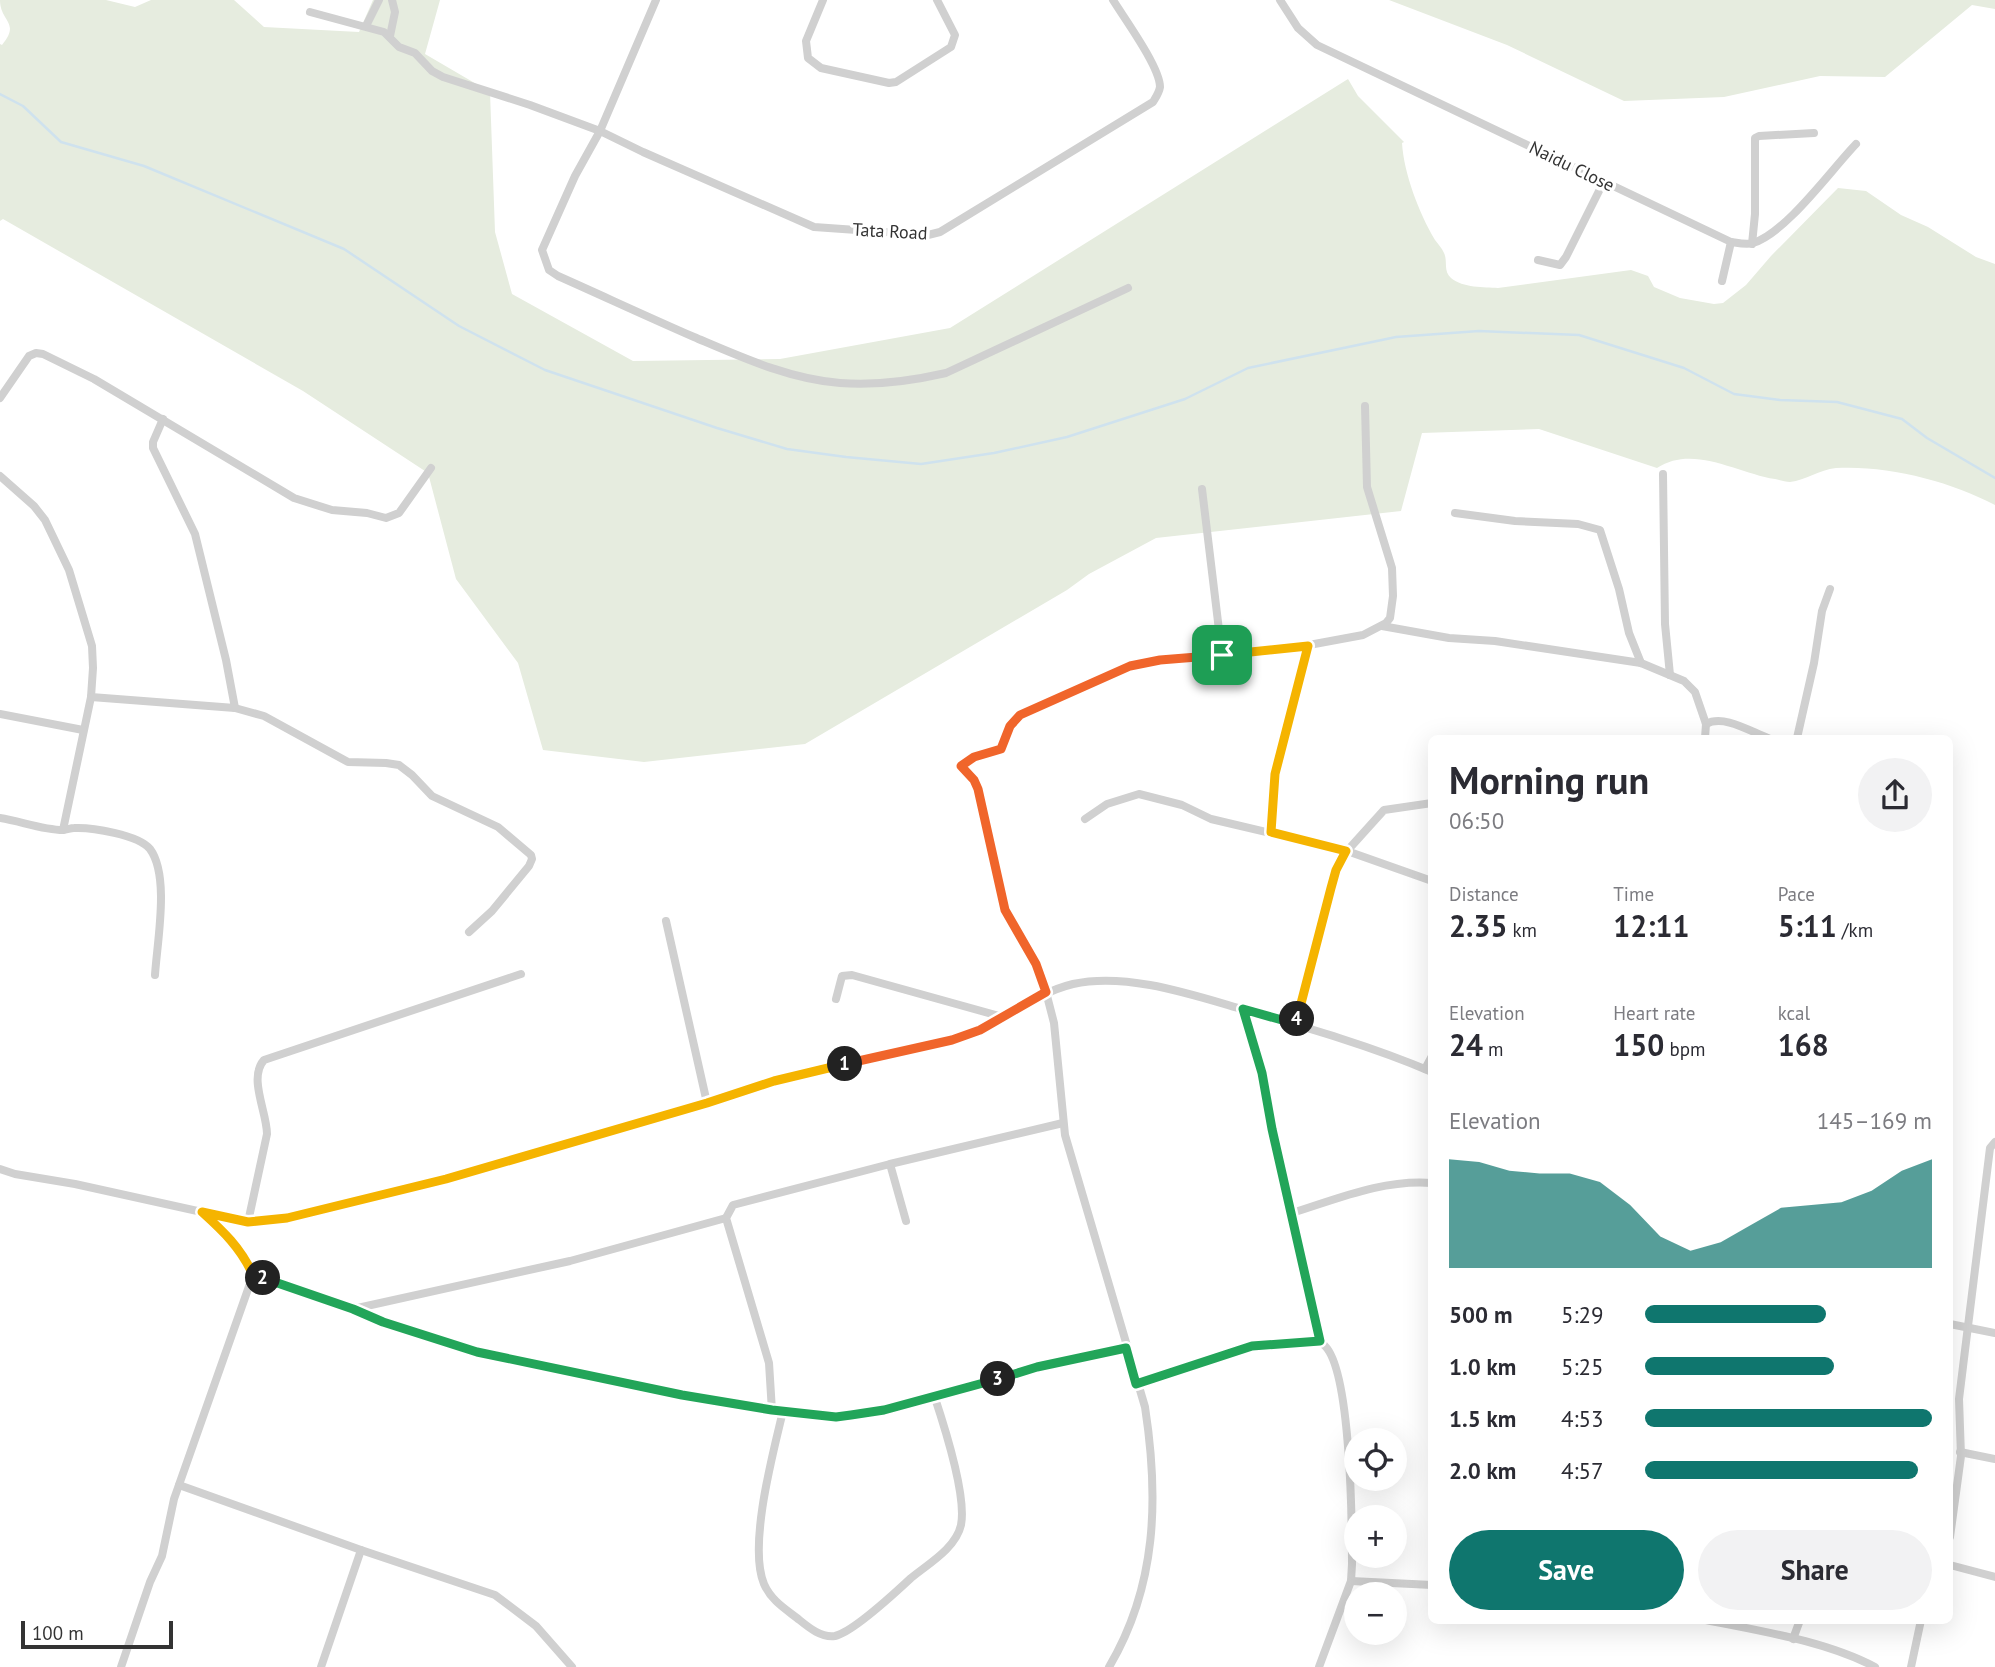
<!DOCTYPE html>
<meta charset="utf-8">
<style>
:root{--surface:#fff;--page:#f2f2f3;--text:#2b2b33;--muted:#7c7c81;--accent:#0f766e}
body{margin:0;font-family:"PT Sans",sans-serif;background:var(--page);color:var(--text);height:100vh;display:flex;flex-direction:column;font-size:26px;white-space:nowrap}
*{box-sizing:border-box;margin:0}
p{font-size:23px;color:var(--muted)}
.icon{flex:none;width:38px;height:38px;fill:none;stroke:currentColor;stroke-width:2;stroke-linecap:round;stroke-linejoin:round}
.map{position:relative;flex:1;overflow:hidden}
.sheet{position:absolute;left:1428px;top:735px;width:525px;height:889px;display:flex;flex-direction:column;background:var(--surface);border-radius:10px;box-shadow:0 7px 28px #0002}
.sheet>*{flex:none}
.tools{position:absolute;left:1344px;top:1428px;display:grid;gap:14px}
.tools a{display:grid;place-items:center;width:63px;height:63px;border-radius:50%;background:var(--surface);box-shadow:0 7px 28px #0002;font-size:35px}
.scale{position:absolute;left:21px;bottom:18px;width:152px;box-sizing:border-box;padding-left:7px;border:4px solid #333;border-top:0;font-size:19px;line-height:24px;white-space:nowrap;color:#333;-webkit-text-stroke:5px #fff;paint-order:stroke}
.pin{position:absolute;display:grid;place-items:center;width:60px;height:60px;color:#fff;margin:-30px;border-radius:14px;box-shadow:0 4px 10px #0006}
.km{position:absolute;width:35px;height:35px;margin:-18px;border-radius:50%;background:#222;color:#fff;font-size:19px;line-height:35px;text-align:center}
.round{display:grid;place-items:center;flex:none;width:74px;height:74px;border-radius:37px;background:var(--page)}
.overview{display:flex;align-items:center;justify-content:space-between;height:119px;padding:0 21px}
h1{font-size:38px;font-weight:600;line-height:52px}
.figures{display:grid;grid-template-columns:repeat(3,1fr);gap:10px;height:119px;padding:7px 21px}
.figures div{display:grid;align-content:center}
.figures b{font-size:30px;font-weight:600}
.figures small{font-size:19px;font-weight:400}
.figures p{font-size:19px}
.chart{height:196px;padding:14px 21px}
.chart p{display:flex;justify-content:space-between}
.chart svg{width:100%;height:126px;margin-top:7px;fill:var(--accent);opacity:.7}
.button{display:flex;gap:14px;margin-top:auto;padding:14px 21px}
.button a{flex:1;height:80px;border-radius:42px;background:var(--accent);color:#fff;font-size:28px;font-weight:600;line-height:80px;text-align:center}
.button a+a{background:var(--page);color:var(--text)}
ul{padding:0 21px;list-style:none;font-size:23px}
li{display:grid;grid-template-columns:112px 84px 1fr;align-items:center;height:52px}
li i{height:18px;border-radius:9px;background:var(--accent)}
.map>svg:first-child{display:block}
</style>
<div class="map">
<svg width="1995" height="1667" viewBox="0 0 1995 1667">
<rect width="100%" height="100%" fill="#fff"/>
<!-- green -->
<g fill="#e6ecdf">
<path d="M 0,0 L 106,0 L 135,7 L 151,0 L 234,0 L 264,27 L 359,32 L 373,0 L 440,0 L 425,54 L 490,92 L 495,232 L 512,294 L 633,361 L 780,359 L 950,328 L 1348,79 L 1358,96 L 1404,142 L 1402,143 C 1404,174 1419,213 1435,240 C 1438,244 1442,248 1444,253 C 1448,261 1443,271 1451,278 C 1463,288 1484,287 1498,288 L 1631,270 L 1648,276 L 1654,287 L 1680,298 L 1714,304 L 1723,303 L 1746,285 L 1771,256 L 1838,188 L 1866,191 L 1901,215 L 1928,227 L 1976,257 L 1995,264 L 1995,505 C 1950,481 1887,465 1836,468 C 1819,470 1806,480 1790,482 C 1786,482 1779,480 1775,479 C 1737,473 1693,444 1657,468 L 1539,429 L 1422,433 L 1401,511 L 1156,538 L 1089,574 L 1067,590 L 805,744 L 644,762 L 543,750 L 518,663 L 456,579 L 428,473 L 303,391 L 3,219 L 0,221 L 0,44 L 2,45 C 21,22 0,22 0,0 Z"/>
<path d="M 1389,0 L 1995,0 L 1995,9 L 1972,5 L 1885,77 L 1820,76 L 1724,97 L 1624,101 L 1507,45 Z"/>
</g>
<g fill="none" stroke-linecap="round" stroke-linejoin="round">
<!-- stream -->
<path stroke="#cfe2ee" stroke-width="2.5" d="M 0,94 L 23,106 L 61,142 L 144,166 L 344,249 L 459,326 L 545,370 L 717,428 L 787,449 L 846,457 L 921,464 L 994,453 L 1067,437 L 1185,399 L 1248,368 L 1396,337 L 1479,331 L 1579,335 L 1684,368 L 1734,394 L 1780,400 L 1837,402 L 1902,419 L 1927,438 L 1995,478"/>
<!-- minor -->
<g stroke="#d0d0d0" stroke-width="8">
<path d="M 656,0 L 600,131 L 575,176 L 542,250 L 549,270 L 558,276 C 603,296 648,317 694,337 C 741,357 789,379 840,383 C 877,386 911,381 946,373 L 1128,288"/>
<path d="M 823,0 L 806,41 L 808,58 L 821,68 L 889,83 L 896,82 L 951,47 L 955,35 L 937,0"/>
<path d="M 1280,0 L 1298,28 L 1317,45 L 1731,242 C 1738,243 1747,245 1753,243 C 1786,233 1831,170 1856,144"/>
<path d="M 310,12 L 384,32 L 399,47 L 415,53 L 432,71 L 443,77 L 530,105 L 600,131 L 643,152 L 814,227 L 928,235 L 940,232 L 1153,102 C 1156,97 1159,93 1160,87 C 1160,67 1124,18 1113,0"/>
<path d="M 366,26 L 379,0"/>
<path d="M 390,36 L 395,12 L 392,0"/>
<path d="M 1752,244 L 1755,214 L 1755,138 L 1759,136 L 1814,133"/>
<path d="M 1538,260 L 1560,265 L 1566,257 L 1604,181"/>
<path d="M 1722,281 L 1731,242"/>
<path d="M 0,398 L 29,356 L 36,353 L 43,354 L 94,379 L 294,498 L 332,510 L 367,513 L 386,518 L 399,513 L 431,468"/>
<path d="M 163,419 L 153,442 L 153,448 L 195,534 L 226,660 L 235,708"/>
<path d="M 1663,474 L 1665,624 L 1670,675"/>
<path d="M 0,476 L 34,506 L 45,520 L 69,570 L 92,646 L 93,668 L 91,697 L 63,830"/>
<path d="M 1202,489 L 1222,655"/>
<path d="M 1455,513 L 1515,521 L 1578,524 L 1600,530 L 1619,589 L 1629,633 L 1641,663"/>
<path d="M 1382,626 L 1449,638 L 1495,641 L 1641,663 L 1684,681 L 1695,692 L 1706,724 L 1705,738"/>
<path d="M 91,697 L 235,708 L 264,716 L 348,762 L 386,763 L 399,765 L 412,775 L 432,796 L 498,827 L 531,855 L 532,859 L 529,866 L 492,911 L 469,932"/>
<path d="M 0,714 L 83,730"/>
<path d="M 1706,724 C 1724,714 1751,732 1768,738"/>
<path d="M 1797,738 L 1814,663 L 1822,611 L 1830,589"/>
<path d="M 0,818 C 20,821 43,830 63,830 C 67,830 70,828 74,828 C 91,827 139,835 150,849 C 170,876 157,942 155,975"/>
<path d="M 1085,819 L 1107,804 L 1139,794 L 1182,805 L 1211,819 L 1347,851 L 1432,881"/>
<path d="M 1271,832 L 1275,774 L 1300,669 L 1308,645"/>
<path d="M 666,921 L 707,1103"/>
<path d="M 836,999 L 842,976 L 852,975 L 1003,1017"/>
<path d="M 1243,1009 L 1262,1073 L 1272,1129 L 1319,1341"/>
<path d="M 1296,1024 L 1330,888 L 1336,870 L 1347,851 L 1384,810 L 1432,803"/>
<path d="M 1425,1069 L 1432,1056"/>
<path d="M 890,1164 L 906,1221"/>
<path d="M 0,1169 L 15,1174 L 75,1184 L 202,1212 L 228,1236 L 244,1258 L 253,1275 L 174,1499 L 162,1556 L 150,1582 L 121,1667"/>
<path d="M 202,1212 L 248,1222 L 268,1221 L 446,1179 L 707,1103 L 774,1081 L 952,1040 C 962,1036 973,1033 982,1029 C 1012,1013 1040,992 1073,984 C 1127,972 1193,995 1245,1010 C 1308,1028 1371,1046 1432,1072"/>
<path d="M 1292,1213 C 1337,1199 1384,1179 1432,1183"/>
<path d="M 248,1222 L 267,1134 C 267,1112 248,1078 264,1060 L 521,974"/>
<path d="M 253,1275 L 353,1309 L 383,1322 L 477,1352 L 729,1404 L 836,1417 L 884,1410 L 1037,1367 L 1126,1348"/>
<path d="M 353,1309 L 570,1261 L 726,1218"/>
<path d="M 1950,1324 L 1995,1333"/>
<path d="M 1136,1384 L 1252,1346 L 1311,1340 C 1316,1341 1321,1341 1325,1346 C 1351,1372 1352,1524 1352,1564 L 1351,1581 L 1319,1667"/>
<path d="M 772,1411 L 769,1363 L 726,1218 L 733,1205 L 890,1164 L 1063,1123"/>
<path d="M 783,1411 C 773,1453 748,1546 764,1584 C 771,1600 784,1608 797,1618 C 807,1626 820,1638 835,1636 C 853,1632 896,1592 911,1578 C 928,1564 956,1548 961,1525 C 967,1495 944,1425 934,1395"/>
<path d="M 1960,1452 L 1995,1459"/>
<path d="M 179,1485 L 361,1550 L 495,1595 L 536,1626 L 572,1667"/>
<path d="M 1950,1537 L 1961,1456 L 1959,1399 L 1990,1148 L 1995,1142"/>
<path d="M 1950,1565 L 1995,1577"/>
<path d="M 1351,1581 L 1432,1585"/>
<path d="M 1706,1620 C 1760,1631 1826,1641 1875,1667"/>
<path d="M 1793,1639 L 1800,1620"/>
<path d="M 321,1667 L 361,1550"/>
<path d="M 1109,1667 C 1157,1586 1159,1498 1145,1407 L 1065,1135 L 1054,1023 L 1046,992 L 1036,964 L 1005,910 L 978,789 L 974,780 L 961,766 L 973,757 L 1001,749 L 1010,725 L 1024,712 L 1062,698 L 1130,666 L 1160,660 L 1282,650 L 1363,635 L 1386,623 L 1390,618 L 1393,596 L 1392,568 L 1367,487 L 1365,406"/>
<path d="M 1911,1667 L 1921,1620"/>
</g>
</g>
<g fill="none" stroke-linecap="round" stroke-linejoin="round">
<defs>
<path id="split-1" d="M 845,1064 L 952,1040 L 980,1030 L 1046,992 L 1036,964 L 1005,910 L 978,789 L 974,780 L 961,766 L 974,757 L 1001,749 L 1010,726 L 1020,715 L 1130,666 L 1160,660 L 1222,655"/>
<path id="split-2" d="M 263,1278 L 253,1275 C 241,1248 223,1231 202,1212 L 248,1222 L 287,1218 L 446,1179 L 707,1103 L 774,1081 L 845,1064"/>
<path id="split-3" d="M 263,1278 L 353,1309 L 383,1322 L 477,1352 L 682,1395 L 772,1410 L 836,1417 L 851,1415 L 884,1410 L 998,1379"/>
<path id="split-4" d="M 998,1379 L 1037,1367 L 1126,1348 L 1136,1384 L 1252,1346 L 1320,1341 L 1272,1129 L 1262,1073 L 1243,1009 L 1296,1024 L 1297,1019"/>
<path id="split-5" d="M 1222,655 L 1308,646 L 1275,774 L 1271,832 L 1346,851 L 1336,870 L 1331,888 L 1297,1019"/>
</defs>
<!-- split-1 casing -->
<use href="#split-1" stroke="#fff" stroke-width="14"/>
<!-- split-2 casing -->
<use href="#split-2" stroke="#fff" stroke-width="14"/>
<!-- split-3 casing -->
<use href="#split-3" stroke="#fff" stroke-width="14"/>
<!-- split-4 casing -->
<use href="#split-4" stroke="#fff" stroke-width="14"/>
<!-- split-5 casing -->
<use href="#split-5" stroke="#fff" stroke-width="14"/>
<!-- split-1 -->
<use href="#split-1" stroke="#f0652b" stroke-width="9"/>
<!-- split-2 -->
<use href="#split-2" stroke="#f5b400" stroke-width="9"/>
<!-- split-3 -->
<use href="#split-3" stroke="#22a559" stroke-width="9"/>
<!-- split-4 -->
<use href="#split-4" stroke="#22a559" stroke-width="9"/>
<!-- split-5 -->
<use href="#split-5" stroke="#f5b400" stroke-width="9"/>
</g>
<g text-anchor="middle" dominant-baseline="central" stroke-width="7" stroke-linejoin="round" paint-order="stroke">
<!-- street labels -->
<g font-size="18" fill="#333" stroke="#fff">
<text transform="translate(1572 166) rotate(26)">Naidu Close</text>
<text transform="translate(890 231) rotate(3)">Tata Road</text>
</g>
</g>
</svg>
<div class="tools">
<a><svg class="icon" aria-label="locate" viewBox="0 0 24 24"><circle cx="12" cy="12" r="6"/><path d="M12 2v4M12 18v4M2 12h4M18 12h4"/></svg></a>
<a>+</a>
<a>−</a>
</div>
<div class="scale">100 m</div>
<div class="pin" style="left:1222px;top:655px;background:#1e9e55"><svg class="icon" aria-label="arrive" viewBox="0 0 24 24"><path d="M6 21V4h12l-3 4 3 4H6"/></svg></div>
<b class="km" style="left:845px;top:1064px">1</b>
<b class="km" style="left:263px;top:1278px">2</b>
<b class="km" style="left:998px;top:1379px">3</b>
<b class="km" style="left:1297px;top:1019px">4</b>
<section class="sheet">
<div class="overview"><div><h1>Morning run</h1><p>06:50</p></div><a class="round"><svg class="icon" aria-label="share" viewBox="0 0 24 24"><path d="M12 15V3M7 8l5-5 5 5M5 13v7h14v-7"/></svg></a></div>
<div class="figures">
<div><p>Distance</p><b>2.35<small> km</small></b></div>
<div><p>Time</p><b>12:11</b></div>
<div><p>Pace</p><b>5:11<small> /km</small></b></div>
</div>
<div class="figures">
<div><p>Elevation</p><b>24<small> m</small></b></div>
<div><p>Heart rate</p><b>150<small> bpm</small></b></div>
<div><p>kcal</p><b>168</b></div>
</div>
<div class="chart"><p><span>Elevation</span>145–169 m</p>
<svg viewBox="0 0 160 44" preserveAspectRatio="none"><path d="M0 44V6L10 7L20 10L30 11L40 11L50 14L60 22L70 33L80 38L90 35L100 29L110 23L120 22L130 21L140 17L150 10L160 6V44z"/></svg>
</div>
<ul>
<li><b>500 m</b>5:29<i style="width:63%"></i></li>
<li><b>1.0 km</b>5:25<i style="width:66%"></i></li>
<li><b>1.5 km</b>4:53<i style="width:100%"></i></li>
<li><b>2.0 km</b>4:57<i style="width:95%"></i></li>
</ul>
<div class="button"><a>Save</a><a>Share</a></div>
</section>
</div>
